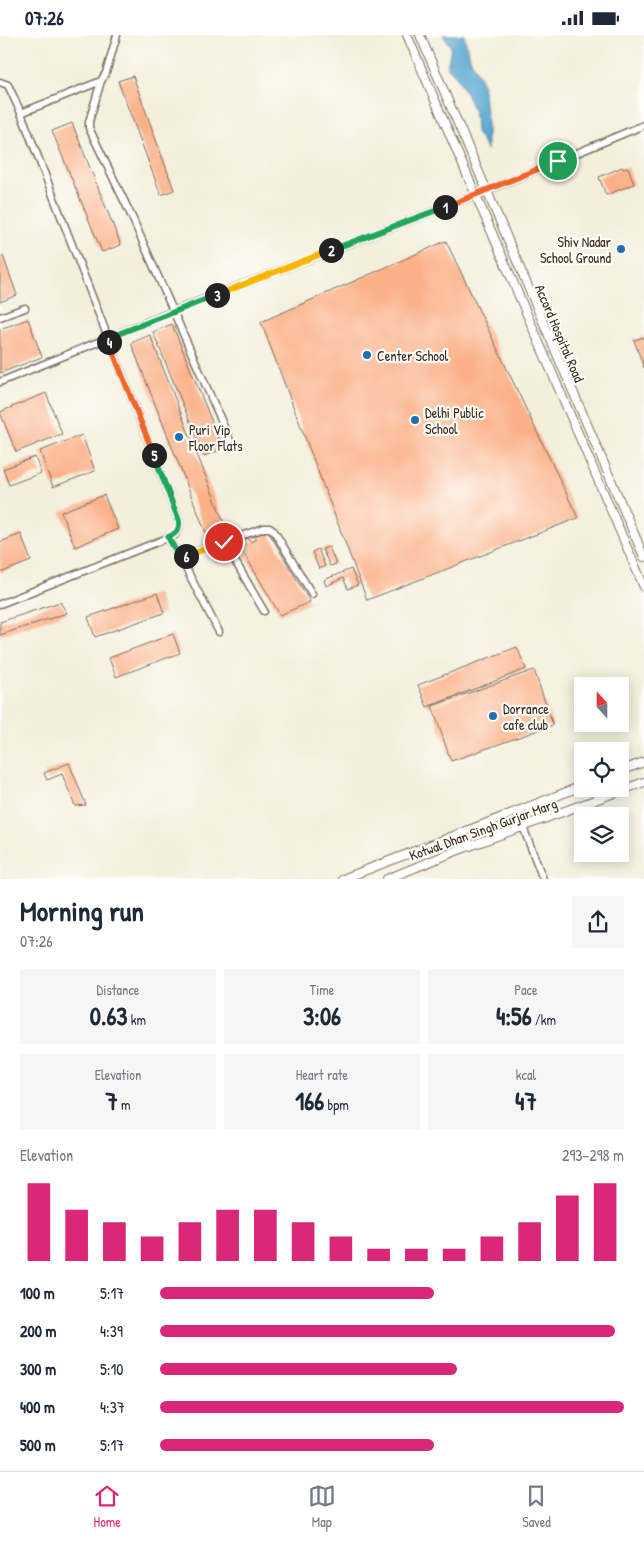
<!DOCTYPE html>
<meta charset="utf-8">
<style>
:root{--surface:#fff;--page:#f6f6f7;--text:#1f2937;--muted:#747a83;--line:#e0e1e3;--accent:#db2777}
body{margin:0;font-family:"Patrick Hand",sans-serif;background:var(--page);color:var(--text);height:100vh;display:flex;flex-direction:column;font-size:19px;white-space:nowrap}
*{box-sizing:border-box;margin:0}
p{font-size:16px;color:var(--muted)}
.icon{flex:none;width:28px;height:28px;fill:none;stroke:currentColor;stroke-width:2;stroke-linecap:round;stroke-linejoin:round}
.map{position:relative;height:844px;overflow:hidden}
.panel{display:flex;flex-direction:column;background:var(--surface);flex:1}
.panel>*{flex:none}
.needle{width:32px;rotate:339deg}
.tools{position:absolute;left:574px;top:642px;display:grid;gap:10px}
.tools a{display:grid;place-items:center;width:55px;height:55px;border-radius:0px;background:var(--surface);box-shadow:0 2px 12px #0003;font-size:25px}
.pin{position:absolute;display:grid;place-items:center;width:42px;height:42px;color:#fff;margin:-21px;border:2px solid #fff;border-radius:50%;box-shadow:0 1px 5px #0007}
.km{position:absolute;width:25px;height:25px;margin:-12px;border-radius:50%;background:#222;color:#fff;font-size:14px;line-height:25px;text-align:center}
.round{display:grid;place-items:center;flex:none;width:52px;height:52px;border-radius:0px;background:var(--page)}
.overview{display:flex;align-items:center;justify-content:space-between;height:85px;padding:0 20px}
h1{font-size:28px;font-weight:700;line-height:38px}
.metrics{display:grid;grid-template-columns:repeat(3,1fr);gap:8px;height:85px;padding:5px 20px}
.metrics div{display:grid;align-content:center;border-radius:0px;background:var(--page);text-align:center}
.metrics b{font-size:25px;font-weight:700}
.metrics small{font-size:14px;font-weight:400}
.metrics p{font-size:14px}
.chart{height:140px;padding:10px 20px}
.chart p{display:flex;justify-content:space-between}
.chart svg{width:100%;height:90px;margin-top:5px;stroke:var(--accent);stroke-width:6}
ul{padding:0 20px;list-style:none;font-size:16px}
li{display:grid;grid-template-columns:80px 60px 1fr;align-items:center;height:38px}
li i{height:12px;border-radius:6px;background:var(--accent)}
.status{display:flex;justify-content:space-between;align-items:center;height:35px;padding:0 25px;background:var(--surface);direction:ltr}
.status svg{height:14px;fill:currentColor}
.menu{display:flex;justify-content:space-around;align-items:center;height:70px;border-top:1px solid var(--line);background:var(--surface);font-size:14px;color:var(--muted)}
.menu a{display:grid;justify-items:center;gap:2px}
.menu .active{color:var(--accent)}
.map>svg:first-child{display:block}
</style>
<div class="status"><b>07:26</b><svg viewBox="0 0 49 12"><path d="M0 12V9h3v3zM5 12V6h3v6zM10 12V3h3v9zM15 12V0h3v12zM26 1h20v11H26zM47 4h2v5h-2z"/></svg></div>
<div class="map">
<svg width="644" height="844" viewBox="0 0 644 844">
<rect width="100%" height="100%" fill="#fdfcf7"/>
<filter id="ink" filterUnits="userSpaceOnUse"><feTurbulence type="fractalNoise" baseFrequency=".02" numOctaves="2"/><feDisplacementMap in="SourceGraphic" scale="10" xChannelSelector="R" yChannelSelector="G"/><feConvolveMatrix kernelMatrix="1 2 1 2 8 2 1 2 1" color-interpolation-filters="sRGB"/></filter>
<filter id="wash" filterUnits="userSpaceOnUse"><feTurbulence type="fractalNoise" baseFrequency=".0096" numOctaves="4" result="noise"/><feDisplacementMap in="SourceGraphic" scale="20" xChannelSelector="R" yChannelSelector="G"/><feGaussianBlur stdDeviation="1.12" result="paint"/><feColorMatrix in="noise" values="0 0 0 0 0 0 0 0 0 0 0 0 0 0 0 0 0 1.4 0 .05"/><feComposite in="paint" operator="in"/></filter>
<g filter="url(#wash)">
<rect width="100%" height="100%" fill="#f3efdb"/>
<!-- water -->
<path fill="#58a7d2" stroke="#4a6878" d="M 443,0 L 464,0 L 470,23 L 483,49 L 487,88 L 487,115 L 476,97 L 475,82 L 469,64 L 456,41 L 447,32 L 451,12 Z"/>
<g id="blocks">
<!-- building -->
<g fill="#fbb088">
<path d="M 133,41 L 174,155 L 161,160 L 118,46 Z"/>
<path d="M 72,88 L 121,210 L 102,217 L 52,96 Z"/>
<path d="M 622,132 L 623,134 L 628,132 L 634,149 L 606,160 L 599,142 Z"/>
<path d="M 446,206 L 578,483 L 367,565 L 261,287 Z"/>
<path d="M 3,221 L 17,260 L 0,267 L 0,222 Z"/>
<path d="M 28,284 L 42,322 L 0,338 L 0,294 Z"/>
<path d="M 172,289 L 223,414 L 204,421 L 153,297 Z"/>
<path d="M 150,300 L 227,495 L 208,503 L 131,308 Z"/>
<path d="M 644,302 L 644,333 L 634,305 Z"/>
<path d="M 46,358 L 62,399 L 16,417 L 0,377 Z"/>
<path d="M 82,400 L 95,436 L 53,452 L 40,416 Z"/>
<path d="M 35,422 L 41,438 L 9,450 L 3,434 Z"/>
<path d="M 104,460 L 118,494 L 75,512 L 61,477 Z"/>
<path d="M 268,496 L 310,567 L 280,580 L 238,508 L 248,503 L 250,507 L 257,504 L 254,501 Z"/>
<path d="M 21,499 L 31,526 L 0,538 L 0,507 Z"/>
<path d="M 329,512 L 336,529 L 330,531 L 322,514 Z"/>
<path d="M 318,514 L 325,531 L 319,534 L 312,517 Z"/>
<path d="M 351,534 L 358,550 L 348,554 L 343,543 L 326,551 L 324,545 Z"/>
<path d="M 157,558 L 164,578 L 95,602 L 88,582 Z"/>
<path d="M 60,567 L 67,578 L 0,600 L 0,587 Z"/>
<path d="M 173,599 L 180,618 L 116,642 L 109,623 Z"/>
<path d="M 517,612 L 526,634 L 427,672 L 418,650 Z"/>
<path d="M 534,635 L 553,690 L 451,726 L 432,671 Z"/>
<path d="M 69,728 L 86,770 L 75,771 L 62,739 L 47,745 L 44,738 Z"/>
</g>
</g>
</g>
<g filter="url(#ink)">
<use href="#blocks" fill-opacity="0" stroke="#7b6f60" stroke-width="1"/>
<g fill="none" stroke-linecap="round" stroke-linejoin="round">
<defs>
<g id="minor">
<path d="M 101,46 L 89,87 L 89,93 L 131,180 L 232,410"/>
<path d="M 0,47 L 8,50 L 21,78 L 179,486 L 179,492 L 175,500 L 0,569"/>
<path d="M 21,78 L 101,46 L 106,38 L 117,0"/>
<path d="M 0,282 L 25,273"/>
<path d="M 0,347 L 174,276 L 486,156 L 644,90"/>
<path d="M 168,502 L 178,520 L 183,521 L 264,493 L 270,493 L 274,496 L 312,559"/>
<path d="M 224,507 L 264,576"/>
<path d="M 180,522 L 219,597"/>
<path d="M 523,792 L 543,844"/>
</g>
<g id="tertiary">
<path d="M 407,0 L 644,552"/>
<path d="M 420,0 L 644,522"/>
<path d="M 620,736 L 644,727"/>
<path d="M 343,844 L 582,751"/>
<path d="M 387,844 L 456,816 L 644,747"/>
</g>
</defs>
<!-- minor casing -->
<use href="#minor" stroke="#7b6f60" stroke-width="9"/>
<!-- tertiary casing -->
<use href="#tertiary" stroke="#7b6f60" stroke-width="10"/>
<!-- minor -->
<use href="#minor" stroke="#fff" stroke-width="6"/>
<!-- tertiary -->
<use href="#tertiary" stroke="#fff" stroke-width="8"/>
</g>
</g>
<g fill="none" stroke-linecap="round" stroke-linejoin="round" filter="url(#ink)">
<defs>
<path id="split-1" d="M 445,172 L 558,126"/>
<path id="split-2" d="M 331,215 L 445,172"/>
<path id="split-3" d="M 217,260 L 331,215"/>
<path id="split-4" d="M 109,307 L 108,303 L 217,260"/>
<path id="split-5" d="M 109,307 L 154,420"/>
<path id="split-6" d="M 154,420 L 179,486 C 180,495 176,499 168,502 L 178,520 L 186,521"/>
<path id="split-7" d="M 186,521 L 224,507"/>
</defs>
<!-- split-1 casing -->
<use href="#split-1" stroke="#fff" stroke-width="10"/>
<!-- split-2 casing -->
<use href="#split-2" stroke="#fff" stroke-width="10"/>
<!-- split-3 casing -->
<use href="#split-3" stroke="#fff" stroke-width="10"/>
<!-- split-4 casing -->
<use href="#split-4" stroke="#fff" stroke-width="10"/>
<!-- split-5 casing -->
<use href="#split-5" stroke="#fff" stroke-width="10"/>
<!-- split-6 casing -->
<use href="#split-6" stroke="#fff" stroke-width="10"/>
<!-- split-7 casing -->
<use href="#split-7" stroke="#fff" stroke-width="10"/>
<!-- split-1 -->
<use href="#split-1" stroke="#f0652b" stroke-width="6"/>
<!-- split-2 -->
<use href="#split-2" stroke="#22a559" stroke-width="6"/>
<!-- split-3 -->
<use href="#split-3" stroke="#f5b400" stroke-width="6"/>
<!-- split-4 -->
<use href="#split-4" stroke="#22a559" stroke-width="6"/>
<!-- split-5 -->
<use href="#split-5" stroke="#f0652b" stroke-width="6"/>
<!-- split-6 -->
<use href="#split-6" stroke="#22a559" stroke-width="6"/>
<!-- split-7 -->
<use href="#split-7" stroke="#f5b400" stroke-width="6"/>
</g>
<!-- markers -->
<g fill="#1f6fb2" stroke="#fdfcf7" stroke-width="2">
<circle cx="621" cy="214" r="5"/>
<circle cx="367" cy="320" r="5"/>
<circle cx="415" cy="385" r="5"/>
<circle cx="179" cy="402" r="5"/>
<circle cx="493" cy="681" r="5"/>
</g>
<g text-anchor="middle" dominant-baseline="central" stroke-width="4.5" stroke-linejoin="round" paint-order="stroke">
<!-- poi labels -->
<g font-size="14" fill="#3b2a1e" stroke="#fdfcf7" text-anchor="start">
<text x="611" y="206" text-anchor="end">Shiv Nadar<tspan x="611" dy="16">School Ground</tspan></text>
<text x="377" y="320">Center School</text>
<text x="425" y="377">Delhi Public<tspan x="425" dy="16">School</tspan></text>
<text x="189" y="394">Puri Vip<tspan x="189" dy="16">Floor Flats</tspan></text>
<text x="503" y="673">Dorrance<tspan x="503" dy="16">cafe club</tspan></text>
</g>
<!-- street labels -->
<g font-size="14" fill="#3b2a1e" stroke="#fdfcf7">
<text transform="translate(560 298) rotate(67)">Accord Hospital Road</text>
<text transform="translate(483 794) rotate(-20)">Kotwal Dhan Singh Gurjar Marg</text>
</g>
</g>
</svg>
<div class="tools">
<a><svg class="needle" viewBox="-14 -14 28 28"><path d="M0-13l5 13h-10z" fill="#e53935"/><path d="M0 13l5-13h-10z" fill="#747a83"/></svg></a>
<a><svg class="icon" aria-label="locate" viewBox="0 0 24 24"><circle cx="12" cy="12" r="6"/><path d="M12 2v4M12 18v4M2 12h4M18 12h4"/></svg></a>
<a><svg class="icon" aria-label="layers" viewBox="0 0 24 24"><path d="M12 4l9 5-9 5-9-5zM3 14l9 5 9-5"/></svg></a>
</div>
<div class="pin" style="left:558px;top:126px;background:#1e9e55"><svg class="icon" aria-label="arrive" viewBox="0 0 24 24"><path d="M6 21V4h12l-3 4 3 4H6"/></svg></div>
<div class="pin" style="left:224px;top:507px;background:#d93025"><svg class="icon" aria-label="check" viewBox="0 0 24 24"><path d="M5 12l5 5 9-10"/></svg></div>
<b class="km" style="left:445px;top:172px">1</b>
<b class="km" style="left:331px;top:215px">2</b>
<b class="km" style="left:217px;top:260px">3</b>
<b class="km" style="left:109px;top:307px">4</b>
<b class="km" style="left:154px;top:420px">5</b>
<b class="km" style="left:186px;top:521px">6</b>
</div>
<section class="panel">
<div class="overview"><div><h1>Morning run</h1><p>07:26</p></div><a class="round"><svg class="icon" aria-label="share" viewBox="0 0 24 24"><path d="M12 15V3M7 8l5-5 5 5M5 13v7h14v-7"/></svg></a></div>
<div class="metrics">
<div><p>Distance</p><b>0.63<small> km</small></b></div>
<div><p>Time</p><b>3:06</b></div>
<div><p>Pace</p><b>4:56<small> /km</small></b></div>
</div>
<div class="metrics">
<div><p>Elevation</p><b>7<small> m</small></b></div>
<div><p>Heart rate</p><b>166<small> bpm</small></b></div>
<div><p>kcal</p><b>47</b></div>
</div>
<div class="chart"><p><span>Elevation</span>293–298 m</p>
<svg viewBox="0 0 160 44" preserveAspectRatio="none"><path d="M5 44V6M15 44V19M25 44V25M35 44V32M45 44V25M55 44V19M65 44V19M75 44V25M85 44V32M95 44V38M105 44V38M115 44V38M125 44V32M135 44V25M145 44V12M155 44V6"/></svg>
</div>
<ul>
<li><b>100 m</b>5:17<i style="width:59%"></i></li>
<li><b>200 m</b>4:39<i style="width:98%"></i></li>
<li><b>300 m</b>5:10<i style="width:64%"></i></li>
<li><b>400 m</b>4:37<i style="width:100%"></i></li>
<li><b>500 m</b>5:17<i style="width:59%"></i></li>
</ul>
</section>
<nav class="menu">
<a class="active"><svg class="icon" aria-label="home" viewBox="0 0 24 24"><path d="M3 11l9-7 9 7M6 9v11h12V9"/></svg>Home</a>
<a><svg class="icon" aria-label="map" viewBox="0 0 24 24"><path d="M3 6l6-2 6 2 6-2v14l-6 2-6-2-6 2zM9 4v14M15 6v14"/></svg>Map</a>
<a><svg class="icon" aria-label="saved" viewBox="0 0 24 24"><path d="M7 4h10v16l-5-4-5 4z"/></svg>Saved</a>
</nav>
